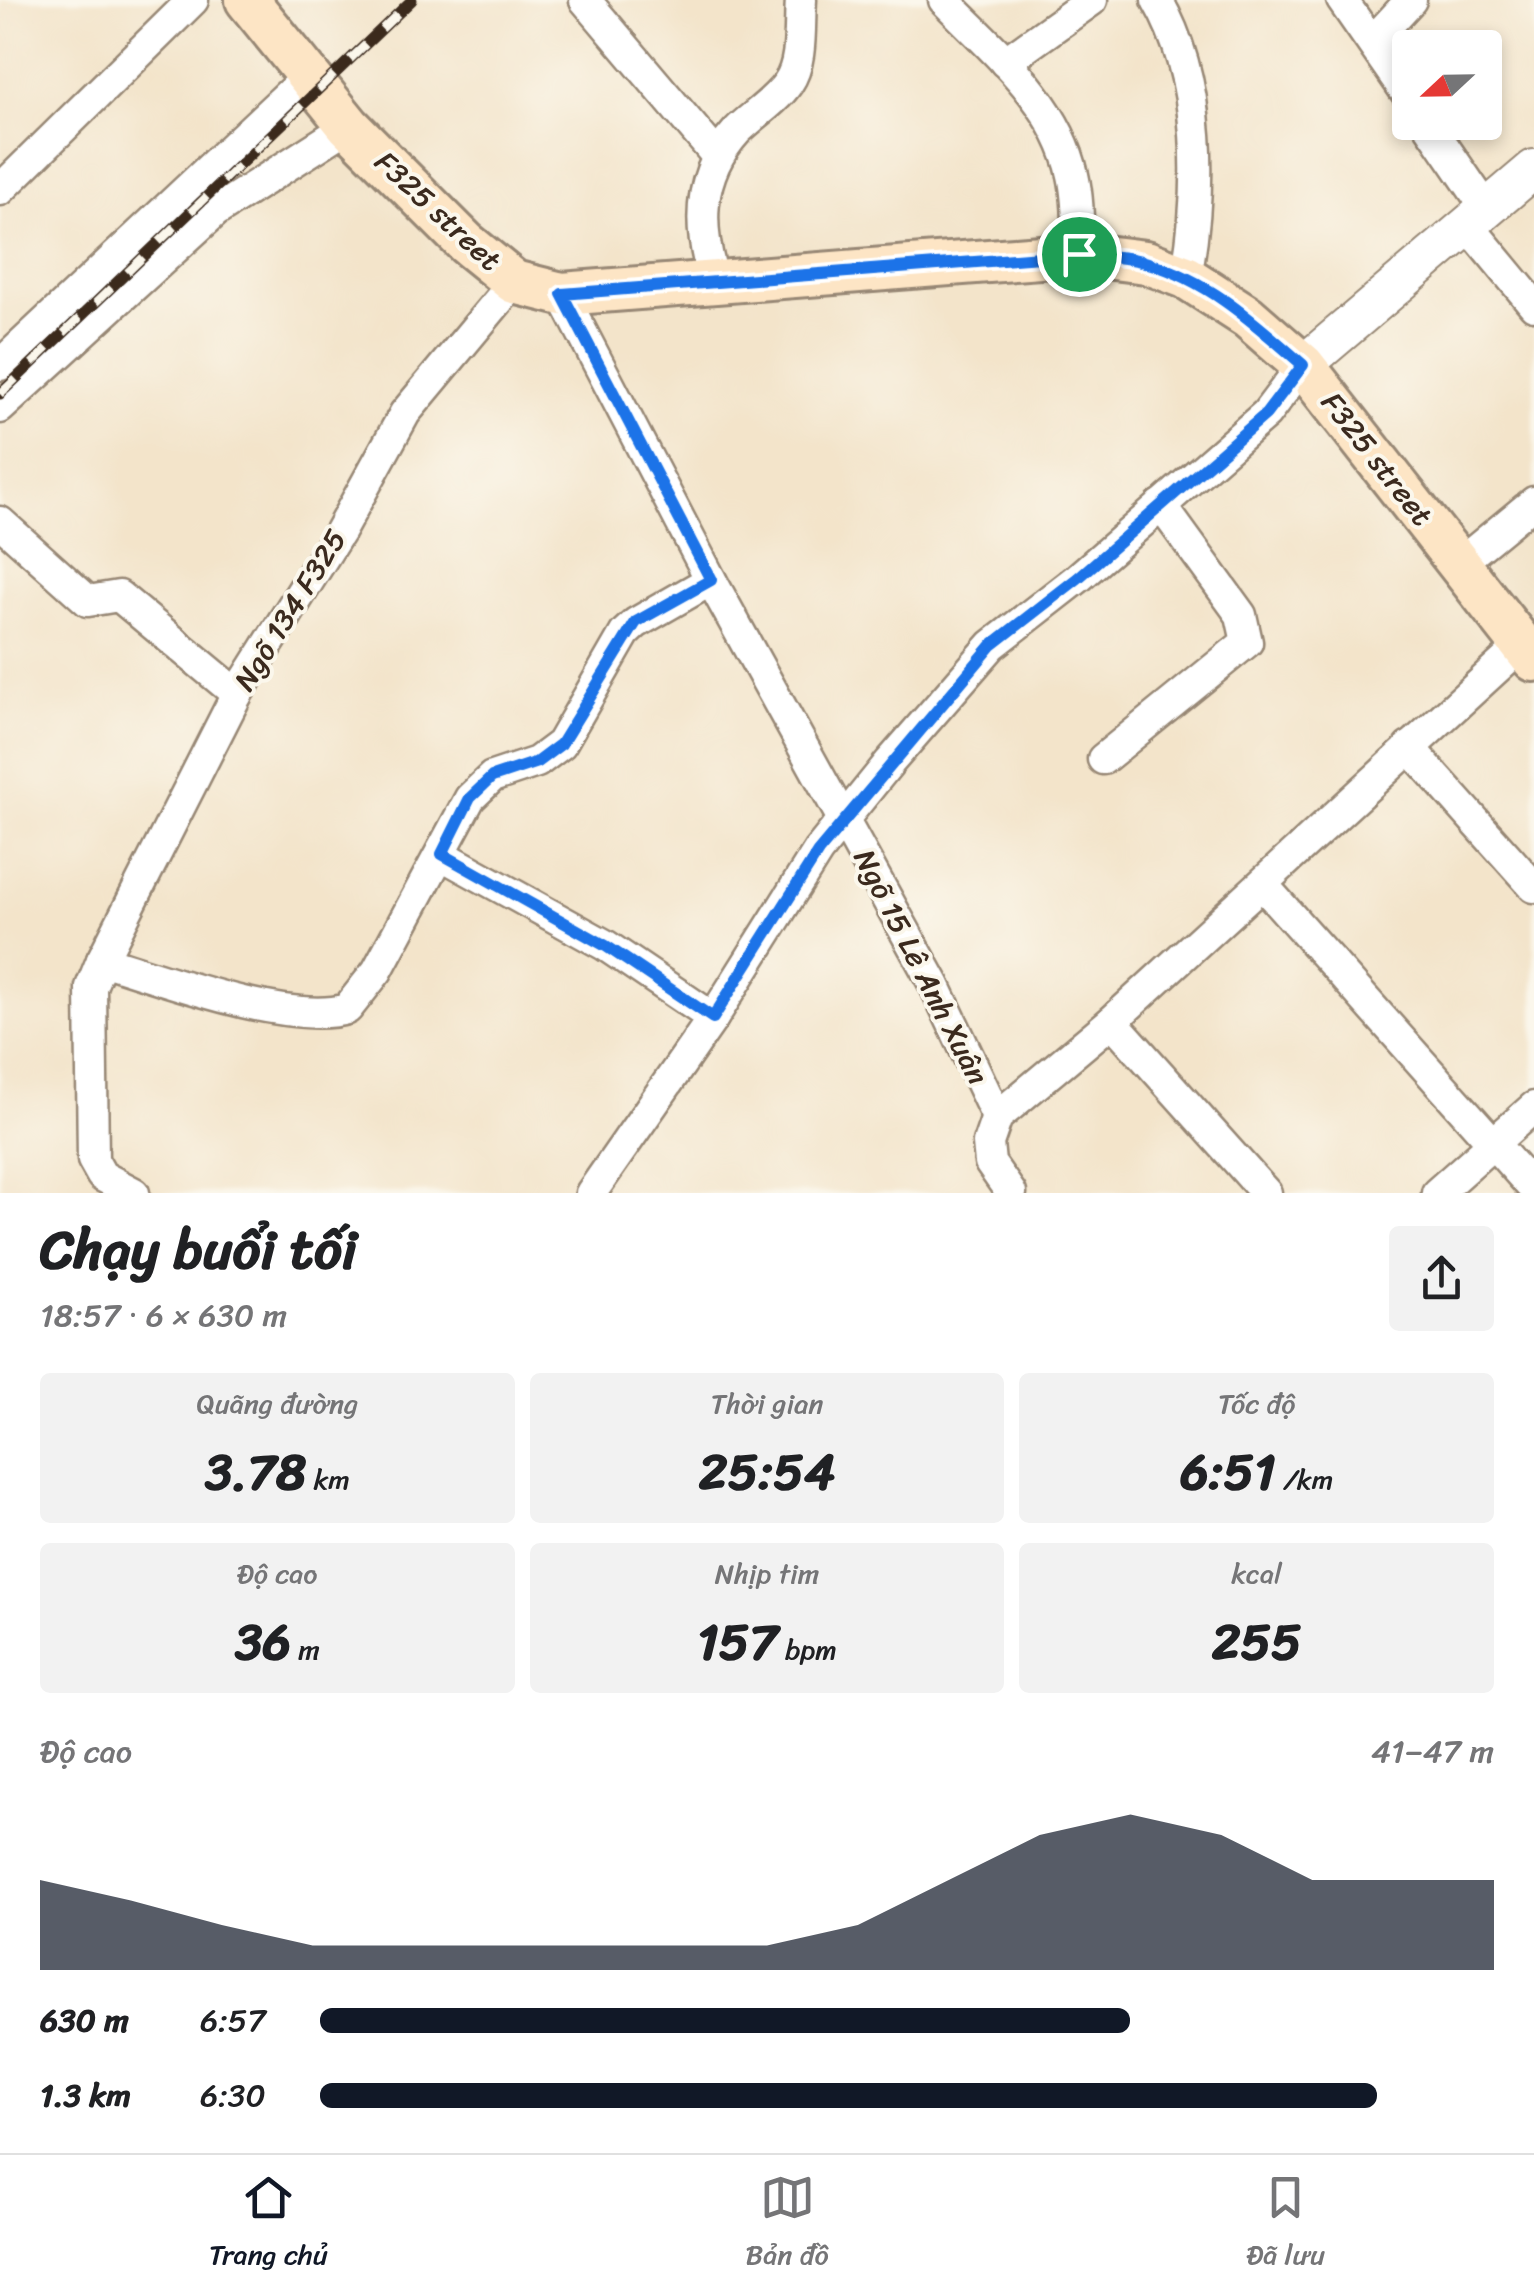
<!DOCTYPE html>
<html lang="vi">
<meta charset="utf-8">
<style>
:root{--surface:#fff;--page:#f2f2f2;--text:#202124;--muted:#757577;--line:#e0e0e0;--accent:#111827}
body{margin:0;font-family:Sriracha,sans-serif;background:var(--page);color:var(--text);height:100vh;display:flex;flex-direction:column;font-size:38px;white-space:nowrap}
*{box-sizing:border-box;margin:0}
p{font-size:32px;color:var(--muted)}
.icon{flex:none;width:55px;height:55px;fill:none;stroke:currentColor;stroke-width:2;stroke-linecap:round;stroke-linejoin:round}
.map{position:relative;height:1193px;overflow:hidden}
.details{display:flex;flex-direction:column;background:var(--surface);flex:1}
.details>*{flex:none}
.needle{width:65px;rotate:248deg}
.fabs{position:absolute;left:1392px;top:30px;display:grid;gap:20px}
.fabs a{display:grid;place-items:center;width:110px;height:110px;border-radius:10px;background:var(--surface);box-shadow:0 5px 15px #0003;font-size:50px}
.pin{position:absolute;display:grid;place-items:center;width:85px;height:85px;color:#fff;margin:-42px;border:5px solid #fff;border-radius:50%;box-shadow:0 2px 10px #0007}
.round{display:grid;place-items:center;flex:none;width:105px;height:105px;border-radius:10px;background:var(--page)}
.headline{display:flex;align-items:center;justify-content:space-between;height:170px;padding:0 40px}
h1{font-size:55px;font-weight:700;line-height:75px}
.stats{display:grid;grid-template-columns:repeat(3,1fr);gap:15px;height:170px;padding:10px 40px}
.stats div{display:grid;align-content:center;border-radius:10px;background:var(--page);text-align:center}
.stats b{font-size:50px;font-weight:700}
.stats small{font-size:28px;font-weight:400}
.stats p{font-size:28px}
.chart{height:280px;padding:20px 40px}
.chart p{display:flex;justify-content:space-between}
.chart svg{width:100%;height:180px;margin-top:10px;fill:var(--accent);opacity:.7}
ul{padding:0 40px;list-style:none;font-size:32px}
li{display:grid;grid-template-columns:160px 120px 1fr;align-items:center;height:75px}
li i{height:25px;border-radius:12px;background:var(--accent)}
.dock{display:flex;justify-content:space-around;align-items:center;height:140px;border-top:2px solid var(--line);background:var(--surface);font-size:28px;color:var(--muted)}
.dock a{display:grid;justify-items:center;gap:5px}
.dock .selected{color:var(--accent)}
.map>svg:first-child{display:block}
</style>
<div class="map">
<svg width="1534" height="1193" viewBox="0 0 1534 1193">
<rect width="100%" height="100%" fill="#fbf7ec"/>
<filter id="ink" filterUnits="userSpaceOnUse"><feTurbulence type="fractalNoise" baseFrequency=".01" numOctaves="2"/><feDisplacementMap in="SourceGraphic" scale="20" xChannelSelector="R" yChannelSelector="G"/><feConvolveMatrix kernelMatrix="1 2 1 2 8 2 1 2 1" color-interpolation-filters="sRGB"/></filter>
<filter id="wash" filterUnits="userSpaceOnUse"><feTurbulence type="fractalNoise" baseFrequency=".0048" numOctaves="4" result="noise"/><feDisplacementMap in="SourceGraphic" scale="40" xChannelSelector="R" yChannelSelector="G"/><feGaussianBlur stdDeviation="2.25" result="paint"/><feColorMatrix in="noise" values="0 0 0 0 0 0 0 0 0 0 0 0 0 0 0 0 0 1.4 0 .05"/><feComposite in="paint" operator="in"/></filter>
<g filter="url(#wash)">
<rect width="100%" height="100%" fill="#f3e4ca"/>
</g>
<g filter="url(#ink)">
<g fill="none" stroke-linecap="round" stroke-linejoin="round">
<defs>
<g id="minor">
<path d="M 585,0 L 717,156"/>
<path d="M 944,0 C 994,51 1057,102 1073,175 C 1079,201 1078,228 1079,254"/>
<path d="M 1157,0 C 1204,81 1202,189 1186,277"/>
<path d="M 1342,0 L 1410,98"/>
<path d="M 1372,42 L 1411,0"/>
<path d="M 1005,62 L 1092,0"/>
<path d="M 1427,122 L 1486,208"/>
<path d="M 0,190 L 193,0"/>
<path d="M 1467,224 L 1534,305"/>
<path d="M 715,283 C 697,229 696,176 737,131 C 753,115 775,102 788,83 C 803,62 799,25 801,0"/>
<path d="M 562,294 L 711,580 L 934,984 L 997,1117"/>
<path d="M 0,365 L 309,75"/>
<path d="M 0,408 L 216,211 L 349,126"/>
<path d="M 0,522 L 88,601 L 119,596 L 237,694"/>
<path d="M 1460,563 L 1534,502"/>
<path d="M 1409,747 L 1534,887"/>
<path d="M 1103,759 L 1247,642 L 1241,615 L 1161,505"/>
<path d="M 442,855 L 605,945 L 713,1018"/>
<path d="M 1262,884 L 1534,1189"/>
<path d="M 102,960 C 160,978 290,1026 347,1009 L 377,971 L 470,798 L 492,777 L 537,762 L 561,744 L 625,633 L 636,623 L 711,580"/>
<path d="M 1112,1021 L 1266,1193"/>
<path d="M 134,1193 L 102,1176 L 93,1160 L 91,987 L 102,960 L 237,694 L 340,531 L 405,413 L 514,282"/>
<path d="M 591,1193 L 713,1018 L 818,851 L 890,762 L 992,645 L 1078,578 L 1266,414 L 1303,365"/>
<path d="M 1011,1193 L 990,1163 L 988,1143 L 997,1117 L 1112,1021 L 1522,645"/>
<path d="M 1437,1193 L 1534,1107"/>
</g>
<path id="tertiary" d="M 1303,365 L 1534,169"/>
<path id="secondary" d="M 247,0 L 349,126 L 466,243 L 514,282 L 562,294 L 1079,254 L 1146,262 L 1186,277 L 1248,317 L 1303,365 L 1534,660"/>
</defs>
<!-- minor casing -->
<use href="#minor" stroke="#978774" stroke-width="35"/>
<!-- tertiary casing -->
<use href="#tertiary" stroke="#978774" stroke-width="42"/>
<!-- secondary casing -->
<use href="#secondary" stroke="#978774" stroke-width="48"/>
<!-- minor -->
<use href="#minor" stroke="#fff" stroke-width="30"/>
<!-- tertiary -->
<use href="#tertiary" stroke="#fff" stroke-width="38"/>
<!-- secondary -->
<use href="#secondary" stroke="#fde5c5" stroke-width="42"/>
<defs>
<path id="rail" d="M 0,394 L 412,0"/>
</defs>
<!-- rail casing -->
<use href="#rail" stroke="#3b2a1e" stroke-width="11"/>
<!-- rail -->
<use href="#rail" stroke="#fbf7ec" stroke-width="8" stroke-dasharray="22" stroke-linecap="butt"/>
</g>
</g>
<g fill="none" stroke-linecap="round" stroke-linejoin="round" filter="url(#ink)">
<defs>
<path id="route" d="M 1079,254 C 1101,256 1127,256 1148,263 C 1209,280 1257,325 1303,365 L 1266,414 L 1078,578 L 992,645 L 818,852 L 713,1018 L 606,946 L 442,854 L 470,798 L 492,777 L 537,762 L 561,744 L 636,622 L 711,580 L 562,294 Z"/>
</defs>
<!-- route casing -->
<use href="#route" stroke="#fff" stroke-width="20"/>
<!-- route -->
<use href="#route" stroke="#1a73e8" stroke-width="12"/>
</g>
<g text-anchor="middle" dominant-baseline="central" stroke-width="8" stroke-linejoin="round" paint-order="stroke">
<!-- street labels -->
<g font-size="30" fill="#3b2a1e" stroke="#fbf7ec">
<text transform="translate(438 211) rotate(43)">F325 street</text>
<text transform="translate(1377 459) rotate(52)">F325 street</text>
<text transform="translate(290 610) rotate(-58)">Ngõ 134 F325</text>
<text transform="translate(921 967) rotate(63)">Ngõ 15 Lê Anh Xuân</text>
</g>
</g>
</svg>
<div class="fabs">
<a><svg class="needle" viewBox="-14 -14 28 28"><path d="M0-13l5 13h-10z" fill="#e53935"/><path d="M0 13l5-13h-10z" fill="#757577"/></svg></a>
</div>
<div class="pin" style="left:1079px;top:254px;background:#1e9e55"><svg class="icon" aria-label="arrive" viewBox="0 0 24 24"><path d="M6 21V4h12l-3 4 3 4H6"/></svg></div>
</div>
<section class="details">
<div class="headline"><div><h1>Chạy buổi tối</h1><p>18:57 · 6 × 630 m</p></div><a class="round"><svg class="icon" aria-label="share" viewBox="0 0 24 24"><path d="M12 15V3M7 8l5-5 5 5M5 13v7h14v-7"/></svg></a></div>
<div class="stats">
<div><p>Quãng đường</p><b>3.78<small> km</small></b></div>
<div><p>Thời gian</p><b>25:54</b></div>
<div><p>Tốc độ</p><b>6:51<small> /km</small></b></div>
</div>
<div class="stats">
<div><p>Độ cao</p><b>36<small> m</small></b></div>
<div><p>Nhịp tim</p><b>157<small> bpm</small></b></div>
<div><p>kcal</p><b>255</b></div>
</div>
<div class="chart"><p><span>Độ cao</span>41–47 m</p>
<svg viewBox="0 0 160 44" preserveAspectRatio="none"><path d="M0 44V22L10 27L20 33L30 38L40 38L50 38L60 38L70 38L80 38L90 33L100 22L110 11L120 6L130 11L140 22L150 22L160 22V44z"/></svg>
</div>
<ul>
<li><b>630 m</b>6:57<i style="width:69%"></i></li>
<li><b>1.3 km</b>6:30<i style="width:90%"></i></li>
</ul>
</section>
<nav class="dock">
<a class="selected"><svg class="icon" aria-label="home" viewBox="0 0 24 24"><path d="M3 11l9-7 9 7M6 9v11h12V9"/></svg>Trang chủ</a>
<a><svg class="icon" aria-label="map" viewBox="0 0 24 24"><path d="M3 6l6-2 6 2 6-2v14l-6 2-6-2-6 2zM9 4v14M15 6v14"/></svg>Bản đồ</a>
<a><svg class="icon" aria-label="saved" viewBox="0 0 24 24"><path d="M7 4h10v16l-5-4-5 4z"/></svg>Đã lưu</a>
</nav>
